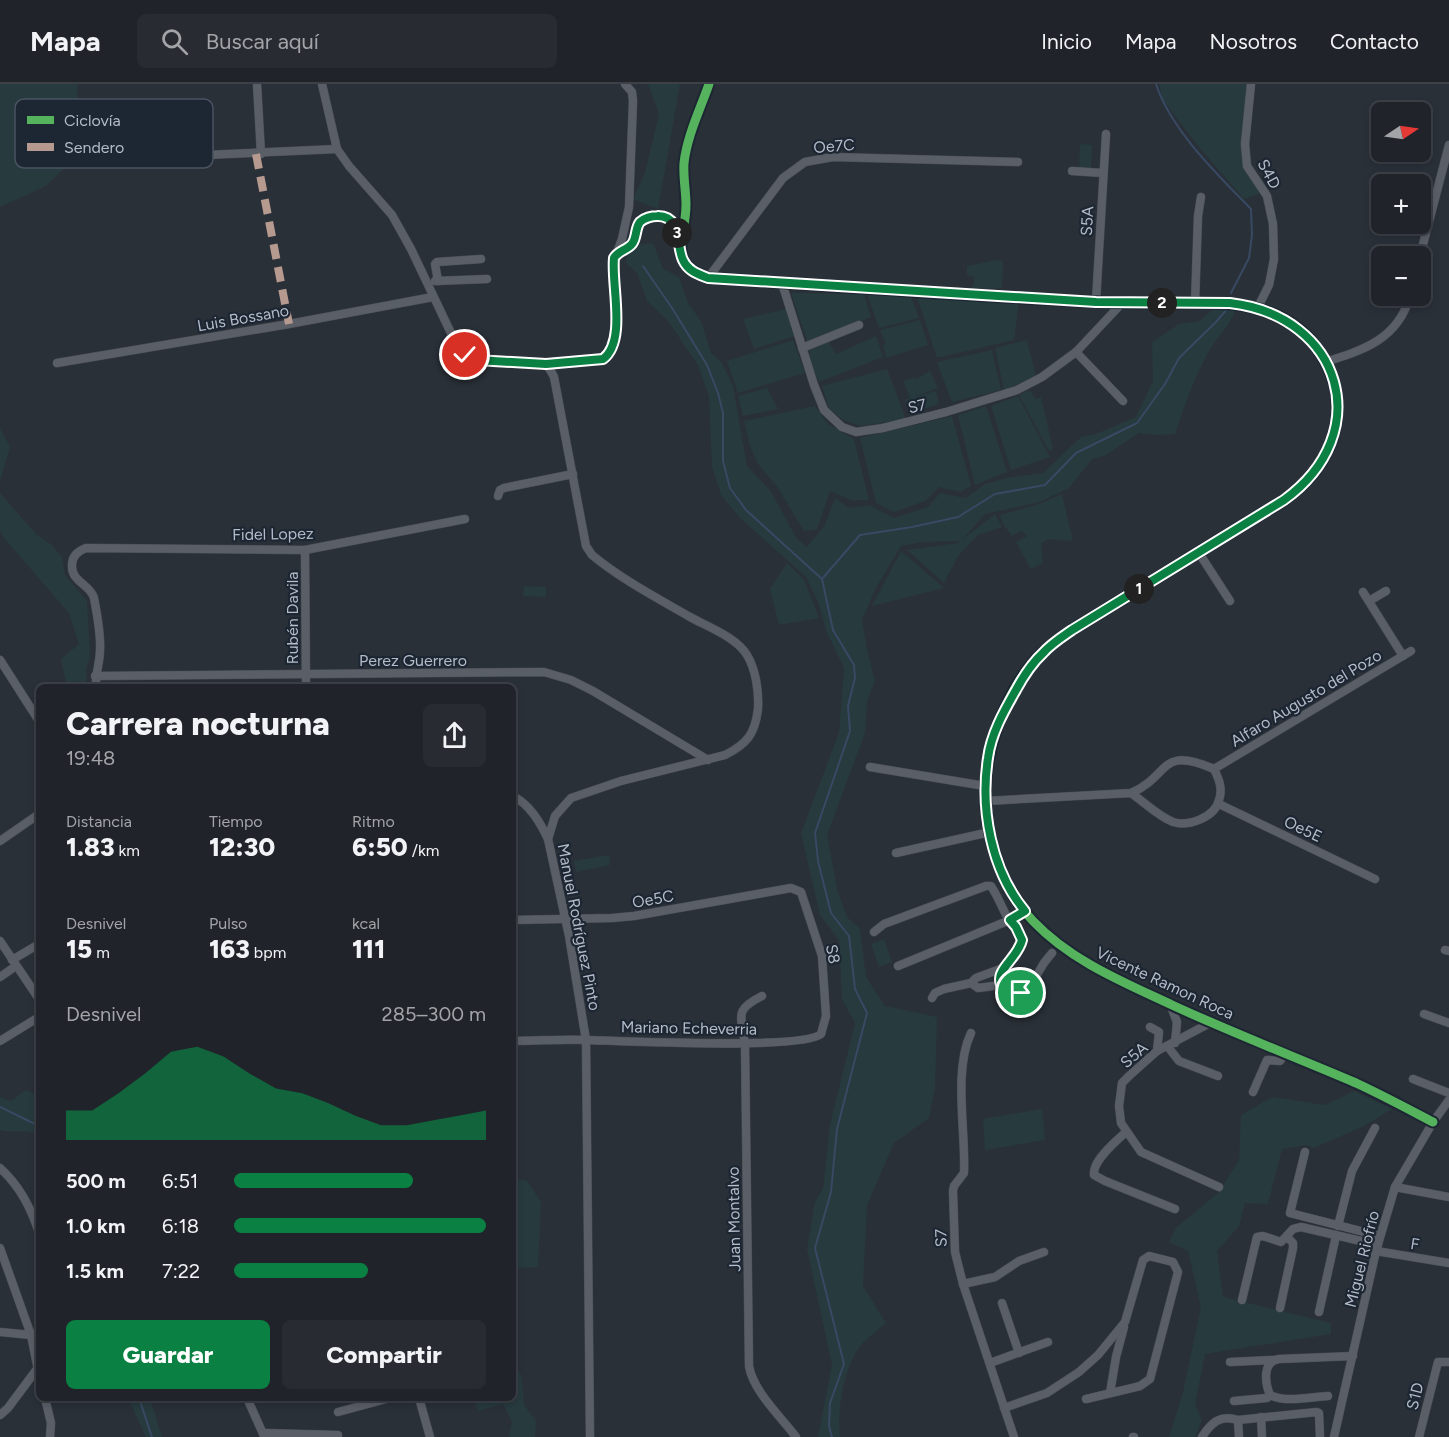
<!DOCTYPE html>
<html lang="es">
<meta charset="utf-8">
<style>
:root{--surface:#20242a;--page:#282c32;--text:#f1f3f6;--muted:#a2a4a8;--line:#3d4147;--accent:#0b8043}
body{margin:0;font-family:Figtree,sans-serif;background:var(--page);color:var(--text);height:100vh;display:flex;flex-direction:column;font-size:22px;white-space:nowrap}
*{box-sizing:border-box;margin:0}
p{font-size:20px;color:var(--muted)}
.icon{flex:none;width:33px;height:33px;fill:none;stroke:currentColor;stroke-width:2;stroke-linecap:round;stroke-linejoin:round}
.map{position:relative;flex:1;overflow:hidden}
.drawer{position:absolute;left:36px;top:600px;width:480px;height:717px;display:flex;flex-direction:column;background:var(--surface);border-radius:9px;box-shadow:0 3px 9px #0003,0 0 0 2px var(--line)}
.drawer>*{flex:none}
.needle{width:39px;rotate:77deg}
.controls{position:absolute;left:1371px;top:18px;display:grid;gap:12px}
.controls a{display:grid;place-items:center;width:60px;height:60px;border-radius:9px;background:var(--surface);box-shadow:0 3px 9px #0003,0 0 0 2px var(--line);font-size:30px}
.pin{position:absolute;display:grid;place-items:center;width:51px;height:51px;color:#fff;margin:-26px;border:3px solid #fff;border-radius:50%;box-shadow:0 2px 6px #0007}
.km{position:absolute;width:30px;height:30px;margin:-15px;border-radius:50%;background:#222;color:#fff;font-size:16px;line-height:30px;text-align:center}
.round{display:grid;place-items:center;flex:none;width:63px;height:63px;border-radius:9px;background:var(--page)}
.summary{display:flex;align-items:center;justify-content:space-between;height:102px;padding:0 30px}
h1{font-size:33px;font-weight:800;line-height:45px}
.stats{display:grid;grid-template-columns:repeat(3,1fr);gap:9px;height:102px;padding:6px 30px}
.stats div{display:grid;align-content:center}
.stats b{font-size:26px;font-weight:800}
.stats small{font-size:16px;font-weight:400}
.stats p{font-size:16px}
.chart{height:168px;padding:12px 30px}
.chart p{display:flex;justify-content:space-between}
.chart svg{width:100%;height:108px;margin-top:6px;fill:var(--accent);opacity:.7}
.button{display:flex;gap:12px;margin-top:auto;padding:12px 30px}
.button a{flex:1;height:69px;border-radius:9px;background:var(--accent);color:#fff;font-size:24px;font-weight:800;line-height:69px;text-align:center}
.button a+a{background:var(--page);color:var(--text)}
ul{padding:0 30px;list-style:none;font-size:20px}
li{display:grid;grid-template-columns:96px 72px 1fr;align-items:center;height:45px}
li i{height:15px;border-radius:8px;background:var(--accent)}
header{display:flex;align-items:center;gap:36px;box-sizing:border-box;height:84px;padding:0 30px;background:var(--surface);border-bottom:2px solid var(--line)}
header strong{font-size:28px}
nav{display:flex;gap:33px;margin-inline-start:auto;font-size:21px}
.search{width:420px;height:54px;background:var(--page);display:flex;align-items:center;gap:15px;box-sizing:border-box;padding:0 21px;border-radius:9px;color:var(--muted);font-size:22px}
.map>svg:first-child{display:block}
</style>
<header>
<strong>Mapa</strong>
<div class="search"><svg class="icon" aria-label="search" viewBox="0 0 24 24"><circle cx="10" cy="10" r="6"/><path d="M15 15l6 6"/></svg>Buscar aquí</div>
<nav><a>Inicio</a><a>Mapa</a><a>Nosotros</a><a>Contacto</a></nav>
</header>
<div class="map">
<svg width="1449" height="1353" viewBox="0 0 1449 1353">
<rect width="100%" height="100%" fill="#2a3038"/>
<!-- green -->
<g fill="#273a3e">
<path d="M 0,0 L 78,0 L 74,75 L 46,102 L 0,123 Z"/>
<path d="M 648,0 L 680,0 L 658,125 L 633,115 L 645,89 L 659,30 Z"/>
<path d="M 1159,0 L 1251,0 L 1241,62 L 1259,110 L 1244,115 L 1198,62 L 1163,16 Z"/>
<path d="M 1080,60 L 1092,61 L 1091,86 L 1079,86 Z"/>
<path d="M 653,159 L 663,185 L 679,193 L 688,219 L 701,237 L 711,269 L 722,279 L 733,302 L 747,382 L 770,406 L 797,455 L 807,463 L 825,441 L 835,414 L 849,424 L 869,421 L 894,434 L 928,423 L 940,409 L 966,414 L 985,400 L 1011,393 L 1043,389 L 1081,353 L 1096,350 L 1136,333 L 1153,297 L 1152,258 L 1179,240 L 1199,237 L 1216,223 L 1236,224 C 1231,241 1218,252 1209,267 C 1194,294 1185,321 1175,350 L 1159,351 L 1139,349 L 1104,372 L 1092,375 L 1069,404 L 1040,418 L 985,430 L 962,456 L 995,430 L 1002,443 L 978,451 L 958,472 L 944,499 L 907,466 L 958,459 L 960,457 L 922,458 L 901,462 L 876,504 L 862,536 L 867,566 L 875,597 L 867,617 L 865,649 L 827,751 L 838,809 L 847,833 L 860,845 L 866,893 L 885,922 L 937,933 L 935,1004 L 929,1034 L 894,1059 L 867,1121 L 863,1202 L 886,1239 C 877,1247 864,1256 858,1265 C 843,1290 837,1325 840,1353 L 818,1353 L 832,1281 L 807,1165 L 815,1118 L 823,1104 L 830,1041 L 855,939 L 842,915 L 839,856 L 820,831 L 801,749 L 839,649 L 844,584 L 827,549 L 819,520 L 806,493 L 739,433 L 721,411 L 712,383 L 709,312 L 698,281 L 668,237 L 647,217 L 637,189 L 626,179 L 627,171 L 635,161 Z"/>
<path d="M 996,176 L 1003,177 L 1002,204 L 971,205 L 974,200 L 974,193 L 967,191 L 967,182 Z"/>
<path d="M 791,209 L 864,210 L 871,233 L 808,259 Z"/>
<path d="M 867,210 L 911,213 L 919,234 L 879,244 Z"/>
<path d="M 917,213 L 1019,216 L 1014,256 L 937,274 Z"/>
<path d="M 787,225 L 795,252 L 754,265 L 743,235 Z"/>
<path d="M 920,236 L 928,261 L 886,274 L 883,261 L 886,260 L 880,246 Z"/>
<path d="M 876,252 L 883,273 L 819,298 L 810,278 L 810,266 L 828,257 L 836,270 Z"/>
<path d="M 793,256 L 805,289 L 738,309 L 727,277 Z"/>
<path d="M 1027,256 L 1036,293 L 1004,306 L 995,264 Z"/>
<path d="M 992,266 L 1001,306 L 952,318 L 937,278 Z"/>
<path d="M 887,285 L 906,335 L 861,342 L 843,336 L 829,325 L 822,302 Z"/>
<path d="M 930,287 L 938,304 L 913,313 L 936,307 L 939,320 L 910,330 L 905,316 L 910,314 L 903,297 L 913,294 L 916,295 Z"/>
<path d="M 767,304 L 778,325 L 743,332 L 738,312 Z"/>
<path d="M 1029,306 L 1036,315 L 1041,313 L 1053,365 L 1049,367 L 1019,311 Z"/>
<path d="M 1018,312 L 1050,373 L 1011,386 L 991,322 Z"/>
<path d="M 815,322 L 828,340 L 854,355 L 869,416 L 851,416 L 830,407 L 817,445 L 804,447 L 778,404 L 758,380 L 750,362 L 744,337 Z"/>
<path d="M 986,322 L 1007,388 L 975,401 L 958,331 Z"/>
<path d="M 952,332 L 971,402 L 960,408 L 939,403 L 925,417 L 894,428 L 876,419 L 860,354 Z"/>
<path d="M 0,344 L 10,363 L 0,397 Z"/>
<path d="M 0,409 L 36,450 L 52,461 L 62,473 L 65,491 L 87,517 L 90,573 L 86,585 L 87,603 L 67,603 L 61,575 L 79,560 L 69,529 L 4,454 L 0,446 Z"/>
<path d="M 1062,410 L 1073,457 L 1048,455 L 1041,460 L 1043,479 L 1031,485 L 1016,458 L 1027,452 L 1021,447 L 1012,452 L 1003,440 L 1000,431 L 1039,420 Z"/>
<path d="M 901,467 L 944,504 L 872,522 Z"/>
<path d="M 787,479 L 804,496 L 819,534 L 779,541 L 770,505 Z"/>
<path d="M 524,502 L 546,503 L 546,513 L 523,512 Z"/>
<path d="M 609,771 L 610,781 L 576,788 L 574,777 Z"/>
<path d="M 884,855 L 892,878 L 879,883 L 871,860 Z"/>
<path d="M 26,1006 L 39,1012 L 39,1051 C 23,1044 14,1050 0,1046 L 0,1013 L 11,1017 Z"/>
<path d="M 1354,1007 L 1392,1025 L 1364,1042 L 1314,1064 L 1307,1061 L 1282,1065 L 1268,1120 L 1245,1119 L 1239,1142 L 1217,1167 L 1223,1213 L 1331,1239 L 1331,1250 L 1205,1270 L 1195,1320 L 1202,1336 L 1195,1353 L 1169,1353 L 1183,1308 L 1201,1223 L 1188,1167 L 1169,1158 L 1176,1144 L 1219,1108 L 1239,1076 L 1241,1031 L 1272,1013 L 1325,1021 Z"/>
<path d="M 1042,1025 L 1045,1056 L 985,1066 L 983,1035 Z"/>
<path d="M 513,1094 L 527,1097 L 541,1118 L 538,1183 L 513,1184 Z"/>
<path d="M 513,1275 L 522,1293 L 524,1321 L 536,1337 L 535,1353 L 509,1353 L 512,1337 L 503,1320 L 478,1327 L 473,1314 L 513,1314 Z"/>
<path d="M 128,1314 L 150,1314 L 162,1353 L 146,1353 Z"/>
</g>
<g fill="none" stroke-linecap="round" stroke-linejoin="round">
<!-- stream -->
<g stroke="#384963" stroke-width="2">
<path d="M 1156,0 C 1171,46 1217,90 1251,125 L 1252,151 L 1249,174 L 1231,209"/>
<path d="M 643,182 L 672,224 L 707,281 L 718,309 L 723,329 L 723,377 L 730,404 L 746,426 L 822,495 L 833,546 L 854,581 L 855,594 L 848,622 L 850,647 L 815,749 L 818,777 L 831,829 L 849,852 L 855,905 L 867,929 L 837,1045 L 831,1108 L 815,1164 L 844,1280 L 830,1319 L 829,1342 L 832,1353"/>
<path d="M 822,495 L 860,451 L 912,443 L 958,433 L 995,410 L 1045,401 L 1076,369 L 1137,339 L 1165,300 L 1179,274 L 1216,238 L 1227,225"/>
<path d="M 0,1023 L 39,1042"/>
<path d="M 139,1314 L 152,1353"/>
</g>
<defs>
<g id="minor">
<path d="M 257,0 L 261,70"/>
<path d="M 322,0 L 337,65 L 349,82 L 392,131 L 411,165 L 460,268 L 476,276 L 540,279 C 548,281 550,285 554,293 L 586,462 L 592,471 C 621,495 657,514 690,533 C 708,543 736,553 747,571 C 756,586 759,608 758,625 C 755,650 747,660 725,671 L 621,697 L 571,714 L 555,732 L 548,755 L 569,852 L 586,956 L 590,1353"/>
<path d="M 709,0 C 700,26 687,52 684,79 C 683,93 686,107 686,121 C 686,155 665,178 708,194 C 838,202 968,212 1098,218 C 1124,219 1150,219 1175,219 C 1209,219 1242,217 1274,230 C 1309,244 1334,280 1337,317 C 1340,359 1317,393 1284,416 L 1072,546 C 1062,553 1052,560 1043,568 C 1011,598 990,651 986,694 C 982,743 999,801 1033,837 C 1071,877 1123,898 1172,921 C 1233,949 1295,973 1356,999 C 1382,1011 1408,1025 1433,1038"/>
<path d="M 1251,0 L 1245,60 L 1247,82 L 1267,112 L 1273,140 L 1274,175 L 1269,201 L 1257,225"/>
<path d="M 97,71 L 122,69 L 184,72 L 337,65"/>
<path d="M 1072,87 L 1103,89"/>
<path d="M 616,171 L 622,155 L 629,123 L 633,17 L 632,8 L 625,0"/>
<path d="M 1420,172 L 1449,61"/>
<path d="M 708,194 L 783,94 L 805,78 L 833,73 L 1018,78"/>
<path d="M 435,197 L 487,195"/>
<path d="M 438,197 L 435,180 L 437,178 L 481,175"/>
<path d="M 782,199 L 814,301 L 824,326 L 842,343 L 856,348 L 883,344 L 946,328 L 1017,306 L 1042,293 L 1076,268 L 1123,218"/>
<path d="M 1096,217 L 1106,50"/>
<path d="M 1195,219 L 1198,132 L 1201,113"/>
<path d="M 802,264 L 859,241"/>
<path d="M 1076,268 L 1123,317"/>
<path d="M 1325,278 C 1364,266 1398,255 1410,212"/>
<path d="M 57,279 L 289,240 L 433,213"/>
<path d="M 546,280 L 603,275 C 628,257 611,200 614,174 L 632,160 L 638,142 L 647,134 L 660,132 L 666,134 L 672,138 L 680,157"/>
<path d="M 498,412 L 500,406 L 504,404 L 573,390"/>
<path d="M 305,466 L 306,603"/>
<path d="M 1199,469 L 1230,517"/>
<path d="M 1363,508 L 1403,572"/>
<path d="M 1369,517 L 1386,507"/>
<path d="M 0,576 L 39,637"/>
<path d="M 95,592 L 544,588 L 571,596 L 593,607 L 708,676"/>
<path d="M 96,603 C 95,590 100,579 100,566 C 101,550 97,530 94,514 C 90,500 71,498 72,481 C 72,472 78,467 86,464 L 305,466 L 465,435"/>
<path d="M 870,683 L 985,702"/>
<path d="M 1214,685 L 1411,567"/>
<path d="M 513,712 C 530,721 540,738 548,755"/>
<path d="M 986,717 L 1131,709 C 1171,692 1158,661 1214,685 C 1219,695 1223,705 1219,716 C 1215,733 1189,743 1173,738 C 1158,732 1144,718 1131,709"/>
<path d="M 1219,720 L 1375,795"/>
<path d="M 0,757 L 39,730"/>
<path d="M 896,769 L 990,748"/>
<path d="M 513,836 L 612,834 L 634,832 L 791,804 L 801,808 L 822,872 L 826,932 L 821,950 C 803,966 621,957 587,956 C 563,955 537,957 513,957"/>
<path d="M 874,848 L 884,840 L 986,802 L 991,802 C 997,811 1001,821 1006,831 C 1011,838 1020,844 1021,854 C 1023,871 982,897 1008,907 C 1028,915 1033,897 1041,884 C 1044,878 1048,874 1052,869"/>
<path d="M 0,857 L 39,915"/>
<path d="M 1445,866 L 1449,867"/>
<path d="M 12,876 L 39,860"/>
<path d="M 898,882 L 1010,836 L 1025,827"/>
<path d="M 0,893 L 16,882"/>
<path d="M 971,899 L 978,904 L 1001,901"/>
<path d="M 762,912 C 734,926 741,931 745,960 L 749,1282 C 753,1307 781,1333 796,1353"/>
<path d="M 932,914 L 935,909 L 944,905 L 971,899 L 976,894 L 1003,884"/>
<path d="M 1170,920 L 1177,938 L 1175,959"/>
<path d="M 1424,930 L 1449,939"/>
<path d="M 1210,939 L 1157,967 L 1129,992 L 1122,999 L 1119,1022 L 1121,1039 L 1141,1068 L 1219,1103"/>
<path d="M 1150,943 L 1159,948 L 1157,967"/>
<path d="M 971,949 C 953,987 966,1047 964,1089 L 954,1102 L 953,1107 L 955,1168 L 963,1200 L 1014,1353"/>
<path d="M 0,957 L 39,933"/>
<path d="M 1168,963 L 1179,977 L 1218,992"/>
<path d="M 1413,995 L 1449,1009"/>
<path d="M 1253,1008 L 1267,976 L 1280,977 L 1285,970"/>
<path d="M 1126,1048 C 1116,1057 1092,1077 1094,1091 L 1105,1097 L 1175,1125"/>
<path d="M 1305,1068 L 1290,1129 L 1380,1152"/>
<path d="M 0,1084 C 20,1102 31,1123 39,1149"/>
<path d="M 1395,1103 L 1449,1113"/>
<path d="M 1338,1142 L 1352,1087 L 1375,1044"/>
<path d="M 0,1164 L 31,1251 L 39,1291"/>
<path d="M 1376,1167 L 1449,1179"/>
<path d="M 963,1200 L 995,1193 L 1019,1177 L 1044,1168"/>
<path d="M 1242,1216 L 1257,1153 L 1263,1152 L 1281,1158 L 1293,1145 L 1301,1143 L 1378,1161"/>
<path d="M 1002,1219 L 1019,1269"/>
<path d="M 1280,1224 L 1293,1164 L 1293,1159 L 1287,1153"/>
<path d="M 1319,1228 L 1336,1152"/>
<path d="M 0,1248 L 31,1251 L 39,1248"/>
<path d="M 1230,1278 L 1272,1276"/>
<path d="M 990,1279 L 1048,1258"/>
<path d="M 1110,1309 L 1116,1273 L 1124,1243"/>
<path d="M 1328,1312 C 1311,1313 1286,1319 1270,1311 C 1265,1299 1262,1277 1279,1275 L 1353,1272"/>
<path d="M 45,1314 L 51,1339 L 50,1353"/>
<path d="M 247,1314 L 264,1352"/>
<path d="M 419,1314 L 430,1353"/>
<path d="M 1234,1317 L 1267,1314 L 1270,1311"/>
<path d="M 1004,1324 L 1047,1309 L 1079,1288 L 1098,1271 L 1125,1238 L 1143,1176 L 1149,1172 L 1173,1178 L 1178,1188 L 1150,1295 L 1140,1302 L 1086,1315"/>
<path d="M 338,1328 L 390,1314"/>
<path d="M 0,1331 L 8,1324 L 37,1285"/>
<path d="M 1261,1333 L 1262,1353"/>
<path d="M 1238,1336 L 1317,1328 L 1319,1329 L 1320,1353"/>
<path d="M 263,1349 L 338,1351"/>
<path d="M 1133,1353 L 1134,1353"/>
<path d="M 1202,1353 C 1211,1339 1220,1330 1238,1336 L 1239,1353"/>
<path d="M 1334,1353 L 1376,1167 L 1395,1103 L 1433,1038 L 1449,1016"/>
<path d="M 1419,1353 L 1438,1278 L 1449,1278"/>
</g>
</defs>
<!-- minor casing -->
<use href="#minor" stroke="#484c53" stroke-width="9"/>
<!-- minor -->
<use href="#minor" stroke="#5a5e66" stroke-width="8"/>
<!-- quiet -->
<path stroke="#b69a8f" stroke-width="8" stroke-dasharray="15 8" stroke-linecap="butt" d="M 256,70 L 289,240"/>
<defs>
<path id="cycleway" d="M 709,0 C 700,26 687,52 684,79 C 683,93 686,107 686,121 C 686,155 665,178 708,194 C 838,202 968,212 1098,218 C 1124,219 1150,219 1175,219 C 1209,219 1242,217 1274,230 C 1309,244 1334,280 1337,317 C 1340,359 1317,393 1284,416 L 1072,546 C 1062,553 1052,560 1043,568 C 1011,598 990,651 986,694 C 982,743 999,801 1033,837 C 1071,877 1123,898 1172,921 C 1233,949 1295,973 1356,999 C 1382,1011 1408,1025 1433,1038"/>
</defs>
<!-- cycleway casing -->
<use href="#cycleway" stroke="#1d2633" stroke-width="13"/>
<!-- cycleway -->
<use href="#cycleway" stroke="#56b35d" stroke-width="9"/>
</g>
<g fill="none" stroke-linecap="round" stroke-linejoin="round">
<defs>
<path id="route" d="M 465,271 L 476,276 L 546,280 L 603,275 C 627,257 611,200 614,174 C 618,167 627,166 632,160 C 637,154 635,144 640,138 C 644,134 652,132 657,132 C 682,131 676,162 683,176 C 688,187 698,190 708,194 L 1096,218 L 1230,219 C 1342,232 1377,349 1284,416 L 1072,546 C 1062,553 1051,560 1043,569 C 1032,579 1023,593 1016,606 C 1004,627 991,650 988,674 C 980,725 991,786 1025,827 L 1010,836 L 1016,843 L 1022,856 C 1017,877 990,887 1004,906 L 1021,909"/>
</defs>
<!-- route casing -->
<use href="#route" stroke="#fff" stroke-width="12"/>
<!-- route -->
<use href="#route" stroke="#0b8043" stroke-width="8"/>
</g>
<g text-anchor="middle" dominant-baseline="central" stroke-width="4.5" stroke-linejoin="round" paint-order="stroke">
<!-- street labels -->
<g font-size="16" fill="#b4bcc9" stroke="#1d2633">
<text transform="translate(834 62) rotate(-4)">Oe7C</text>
<text transform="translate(1269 90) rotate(62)">S4D</text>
<text transform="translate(1087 137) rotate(-87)">S5A</text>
<text transform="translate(243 234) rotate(-10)">Luis Bossano</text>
<text transform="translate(917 322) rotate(-14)">S7</text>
<text transform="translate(273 450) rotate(-1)">Fidel Lopez</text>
<text transform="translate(292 534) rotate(-90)">Rubén Davila</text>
<text x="413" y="576">Perez Guerrero</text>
<text transform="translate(1306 614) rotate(-31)">Alfaro Augusto del Pozo</text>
<text transform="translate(1303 745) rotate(25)">Oe5E</text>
<text transform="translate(653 815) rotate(-10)">Oe5C</text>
<text transform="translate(579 843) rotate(79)">Manuel Rodríguez Pinto</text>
<text transform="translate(833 870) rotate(79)">S8</text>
<text transform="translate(1165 899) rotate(25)">Vicente Ramon Roca</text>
<text transform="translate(689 944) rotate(1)">Mariano Echeverria</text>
<text transform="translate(1134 971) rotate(-41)">S5A</text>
<text transform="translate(734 1135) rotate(-91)">Juan Montalvo</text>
<text transform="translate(941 1154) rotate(-92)">S7</text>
<text transform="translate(1415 1160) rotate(9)">F</text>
<text transform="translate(1362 1175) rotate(-76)">Miguel Riofrío</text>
<text transform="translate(1415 1312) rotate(-76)">S1D</text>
</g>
</g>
<!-- legend -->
<rect x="15" y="15" width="198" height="69" rx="9" fill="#1d2633" stroke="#4a5360" stroke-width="1.5"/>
<rect x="27" y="32" width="27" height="8" fill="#56b35d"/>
<rect x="27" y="59" width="27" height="8" fill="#b69a8f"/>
<g font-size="16" fill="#b4bcc9">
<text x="64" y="42">Ciclovía</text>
<text x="64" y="69">Sendero</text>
</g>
</svg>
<div class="controls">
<a><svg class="needle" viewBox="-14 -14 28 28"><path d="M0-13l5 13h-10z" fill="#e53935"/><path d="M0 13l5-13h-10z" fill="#a2a4a8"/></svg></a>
<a>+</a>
<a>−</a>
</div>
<div class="pin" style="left:1021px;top:909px;background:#1e9e55"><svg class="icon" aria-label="arrive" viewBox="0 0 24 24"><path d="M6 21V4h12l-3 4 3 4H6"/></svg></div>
<div class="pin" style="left:465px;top:271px;background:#d93025"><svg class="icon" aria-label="check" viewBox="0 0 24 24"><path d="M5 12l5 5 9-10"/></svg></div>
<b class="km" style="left:1139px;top:505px">1</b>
<b class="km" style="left:1162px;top:219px">2</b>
<b class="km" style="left:677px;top:149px">3</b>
<section class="drawer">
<div class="summary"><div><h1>Carrera nocturna</h1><p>19:48</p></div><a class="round"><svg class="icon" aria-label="share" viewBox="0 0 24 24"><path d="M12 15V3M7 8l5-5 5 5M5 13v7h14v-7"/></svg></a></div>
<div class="stats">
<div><p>Distancia</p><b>1.83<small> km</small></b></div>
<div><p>Tiempo</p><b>12:30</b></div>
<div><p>Ritmo</p><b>6:50<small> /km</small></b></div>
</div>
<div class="stats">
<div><p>Desnivel</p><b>15<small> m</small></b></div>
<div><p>Pulso</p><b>163<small> bpm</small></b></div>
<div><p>kcal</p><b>111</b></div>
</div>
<div class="chart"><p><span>Desnivel</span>285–300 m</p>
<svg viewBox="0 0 160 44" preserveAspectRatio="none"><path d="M0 44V32L10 32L20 25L30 17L40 8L50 6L60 10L70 17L80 23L90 25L100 29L110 34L120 38L130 38L140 36L150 34L160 32V44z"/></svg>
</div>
<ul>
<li><b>500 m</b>6:51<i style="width:71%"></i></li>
<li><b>1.0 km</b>6:18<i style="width:100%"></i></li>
<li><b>1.5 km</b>7:22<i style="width:53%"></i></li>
</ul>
<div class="button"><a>Guardar</a><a>Compartir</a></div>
</section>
</div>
